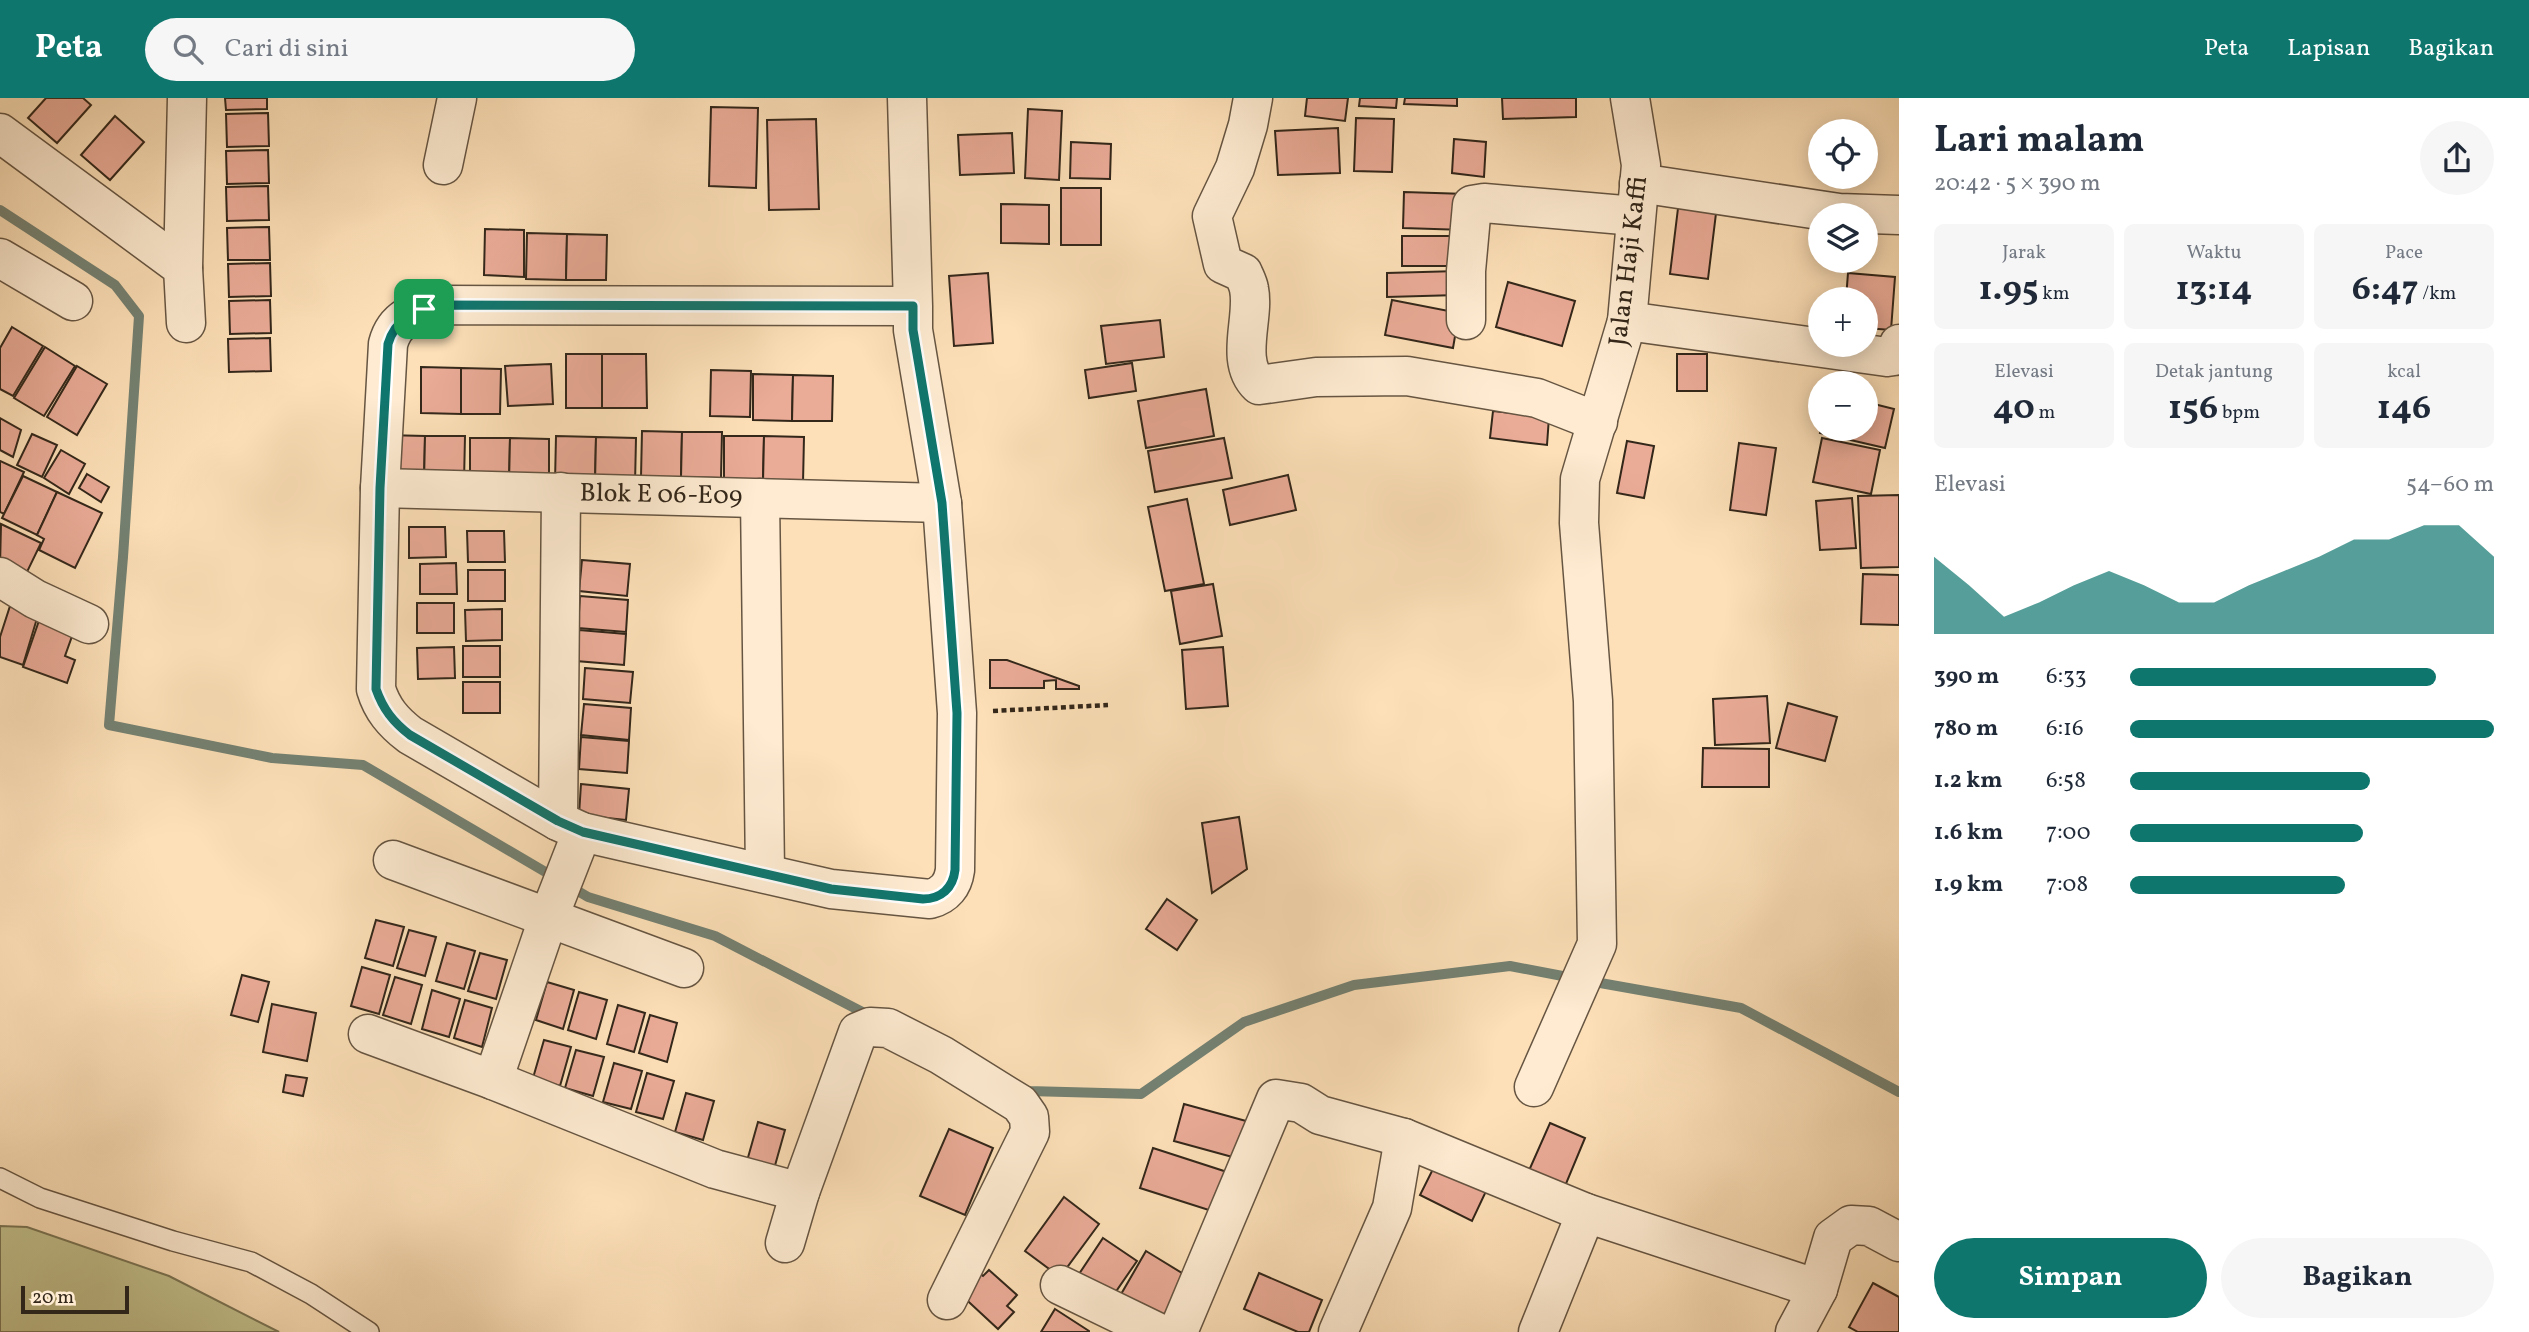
<!DOCTYPE html>
<html lang="id">
<meta charset="utf-8">
<style>
:root{--surface:#fff;--page:#f6f6f7;--text:#1f2937;--muted:#747a83;--accent:#0f766e}
body{margin:0;font-family:Vollkorn,serif;background:var(--page);color:var(--text);height:100vh;display:flex;flex-direction:column;font-size:26px;white-space:nowrap}
*{box-sizing:border-box;margin:0}
p{font-size:23px;color:var(--muted)}
.icon{flex:none;width:38px;height:38px;fill:none;stroke:currentColor;stroke-width:2;stroke-linecap:round;stroke-linejoin:round}
.map{position:relative;flex:1;overflow:hidden}
.side{display:flex;flex-direction:column;background:var(--surface);width:630px}
.side>*{flex:none}
.controls{position:absolute;left:1808px;top:21px;display:grid;gap:14px}
.controls a{display:grid;place-items:center;width:70px;height:70px;border-radius:50%;background:var(--surface);box-shadow:0 4px 18px #0003;font-size:35px}
.scale{position:absolute;left:21px;bottom:18px;width:108px;box-sizing:border-box;padding-left:7px;border:4px solid #33271a;border-top:0;font-size:19px;line-height:24px;white-space:nowrap;color:#33271a;-webkit-text-stroke:5px #feebd1;paint-order:stroke}
.pin{position:absolute;display:grid;place-items:center;width:60px;height:60px;color:#fff;margin:-30px;border-radius:14px;box-shadow:0 4px 10px #0006}
.round{display:grid;place-items:center;flex:none;width:74px;height:74px;border-radius:37px;background:var(--page)}
.summary{display:flex;align-items:center;justify-content:space-between;height:119px;padding:0 35px}
h1{font-size:38px;font-weight:700;line-height:52px}
.stats{display:grid;grid-template-columns:repeat(3,1fr);gap:10px;height:119px;padding:7px 35px}
.stats div{display:grid;align-content:center;border-radius:10px;background:var(--page);text-align:center}
.stats b{font-size:35px;font-weight:700}
.stats small{font-size:19px;font-weight:400}
.stats p{font-size:19px}
.chart{height:196px;padding:14px 35px}
.chart p{display:flex;justify-content:space-between}
.chart svg{width:100%;height:126px;margin-top:7px;fill:var(--accent);opacity:.7}
.action{display:flex;gap:14px;margin-top:auto;padding:14px 35px}
.action a{flex:1;height:80px;border-radius:42px;background:var(--accent);color:#fff;font-size:28px;font-weight:700;line-height:80px;text-align:center}
.action a+a{background:var(--page);color:var(--text)}
ul{padding:0 35px;list-style:none;font-size:23px}
li{display:grid;grid-template-columns:112px 84px 1fr;align-items:center;height:52px}
li i{height:18px;border-radius:9px;background:var(--accent)}
header{display:flex;align-items:center;gap:42px;box-sizing:border-box;height:98px;padding:0 35px;background:var(--accent);color:#fff}
header strong{font-size:33px}
nav{display:flex;gap:38px;margin-inline-start:auto;font-size:24px}
.search{width:490px;height:63px;background:var(--page);display:flex;align-items:center;gap:18px;box-sizing:border-box;padding:0 24px;border-radius:38px;color:var(--muted);font-size:26px}
main{display:flex;flex:1;min-height:0}
.map>svg:first-child{display:block}
</style>
<header>
<strong>Peta</strong>
<div class="search"><svg class="icon" aria-label="search" viewBox="0 0 24 24"><circle cx="10" cy="10" r="6"/><path d="M15 15l6 6"/></svg>Cari di sini</div>
<nav><a>Peta</a><a>Lapisan</a><a>Bagikan</a></nav>
</header>
<main>
<div class="map">
<svg width="1899" height="1234" viewBox="0 0 1899 1234">
<rect width="100%" height="100%" fill="#fde0b8"/>
<filter id="stains"><feTurbulence type="fractalNoise" baseFrequency=".00286" numOctaves="4"/><feColorMatrix values="0 0 0 0 .2 0 0 0 0 .09 0 0 0 0 .02 0 0 0 .5 -.17"/></filter>
<radialGradient id="worn" r=".72"><stop offset=".6" stop-color="#630" stop-opacity="0"/><stop offset="1" stop-color="#630" stop-opacity=".3"/></radialGradient>
<!-- green -->
<path fill="#c2c18d" stroke="#7a7454" stroke-width="2" d="M 0,1128 L 27,1129 L 169,1178 L 279,1234 L 0,1234 Z"/>
<g fill="none" stroke-linecap="round" stroke-linejoin="round">
<!-- stream -->
<g stroke="#748172" stroke-width="10">
<path d="M 0,112 L 115,187 L 139,218 L 123,459 L 109,627 L 272,660 L 363,667 L 588,799 L 715,838 L 872,919"/>
<path d="M 1589,883 L 1741,910 L 1899,994"/>
<path d="M 1022,991 L 1028,993 L 1141,996 L 1244,924 L 1354,887 L 1510,868 L 1573,880"/>
</g>
</g>
<!-- building -->
<g fill="#eaab97" stroke="#33271a" stroke-width="2">
<path d="M 46,0 L 83,0 L 91,7 L 57,45 L 28,20 Z"/>
<path d="M 225,0 L 267,0 L 267,11 L 226,12 Z"/>
<path d="M 1307,0 L 1348,0 L 1345,23 L 1305,18 Z"/>
<path d="M 1360,0 L 1397,0 L 1396,10 L 1359,8 Z"/>
<path d="M 1405,0 L 1457,0 L 1457,8 L 1404,6 Z"/>
<path d="M 1502,0 L 1576,0 L 1576,19 L 1503,21 Z"/>
<path d="M 711,9 L 758,10 L 756,90 L 709,88 Z"/>
<path d="M 1028,11 L 1062,13 L 1059,82 L 1025,80 Z"/>
<path d="M 268,15 L 269,48 L 227,49 L 226,16 Z"/>
<path d="M 115,18 L 144,44 L 110,82 L 81,57 Z"/>
<path d="M 1356,20 L 1394,21 L 1392,74 L 1354,73 Z"/>
<path d="M 816,21 L 819,111 L 769,112 L 767,22 Z"/>
<path d="M 1338,30 L 1340,75 L 1278,77 L 1275,33 Z"/>
<path d="M 1012,35 L 1014,75 L 960,77 L 958,37 Z"/>
<path d="M 1454,41 L 1486,44 L 1484,79 L 1452,75 Z"/>
<path d="M 1071,44 L 1111,46 L 1110,81 L 1070,80 Z"/>
<path d="M 268,52 L 269,85 L 227,86 L 226,53 Z"/>
<path d="M 268,88 L 269,122 L 227,123 L 226,89 Z"/>
<rect x="1061" y="90" width="40" height="57"/>
<path d="M 1404,94 L 1466,96 L 1465,132 L 1403,130 Z"/>
<path d="M 1679,102 L 1717,107 L 1708,181 L 1670,176 Z"/>
<path d="M 1001,106 L 1049,107 L 1049,146 L 1001,145 Z"/>
<path d="M 269,129 L 270,162 L 228,162 L 227,130 Z"/>
<path d="M 485,131 L 524,132 L 524,179 L 484,177 Z"/>
<path d="M 527,135 L 567,136 L 566,182 L 526,181 Z"/>
<path d="M 567,136 L 607,137 L 606,182 L 566,182 Z"/>
<rect x="1402" y="138" width="61" height="30"/>
<path d="M 270,165 L 271,198 L 229,199 L 228,166 Z"/>
<path d="M 1458,173 L 1458,197 L 1387,199 L 1387,175 Z"/>
<path d="M 988,175 L 993,245 L 954,248 L 949,178 Z"/>
<path d="M 1848,175 L 1895,179 L 1891,232 L 1866,230 L 1866,201 L 1846,201 Z"/>
<path d="M 1508,184 L 1575,203 L 1562,248 L 1496,229 Z"/>
<path d="M 270,202 L 271,235 L 230,236 L 229,203 Z"/>
<path d="M 1392,202 L 1459,215 L 1453,250 L 1385,237 Z"/>
<path d="M 1160,222 L 1164,259 L 1106,266 L 1101,228 Z"/>
<path d="M 12,229 L 43,248 L 13,298 L 0,291 L 0,250 Z"/>
<path d="M 270,240 L 271,273 L 229,274 L 228,241 Z"/>
<path d="M 45,249 L 75,268 L 44,318 L 14,300 Z"/>
<rect x="566" y="256" width="36" height="54"/>
<path d="M 602,256 L 646,256 L 647,310 L 602,310 Z"/>
<rect x="1677" y="256" width="30" height="37"/>
<path d="M 1132,265 L 1136,293 L 1089,300 L 1085,272 Z"/>
<path d="M 551,266 L 553,306 L 508,308 L 505,268 Z"/>
<path d="M 77,268 L 107,286 L 77,337 L 47,319 Z"/>
<path d="M 421,269 L 461,270 L 461,316 L 421,315 Z"/>
<path d="M 461,270 L 501,271 L 500,316 L 461,316 Z"/>
<path d="M 711,272 L 751,273 L 750,319 L 710,318 Z"/>
<path d="M 753,276 L 793,277 L 792,323 L 753,322 Z"/>
<path d="M 793,277 L 833,278 L 832,323 L 792,323 Z"/>
<path d="M 1206,291 L 1214,338 L 1146,350 L 1138,303 Z"/>
<path d="M 1866,304 L 1894,311 L 1885,350 L 1820,335 L 1821,331 L 1866,331 Z"/>
<path d="M 1493,313 L 1549,319 L 1547,347 L 1490,340 Z"/>
<path d="M 0,320 L 21,332 L 13,359 L 0,352 Z"/>
<path d="M 642,333 L 682,334 L 681,379 L 641,379 Z"/>
<path d="M 682,334 L 722,334 L 721,380 L 681,379 Z"/>
<path d="M 32,336 L 57,347 L 42,379 L 17,367 Z"/>
<path d="M 385,337 L 425,338 L 424,384 L 384,383 Z"/>
<path d="M 425,338 L 465,338 L 464,384 L 424,384 Z"/>
<path d="M 556,338 L 596,339 L 595,385 L 555,384 Z"/>
<path d="M 724,338 L 764,338 L 763,384 L 724,383 Z"/>
<path d="M 764,338 L 804,339 L 803,385 L 763,384 Z"/>
<path d="M 596,339 L 636,340 L 635,386 L 595,385 Z"/>
<path d="M 470,340 L 510,340 L 509,386 L 470,386 Z"/>
<path d="M 510,340 L 549,341 L 549,387 L 509,386 Z"/>
<path d="M 1224,340 L 1232,380 L 1155,394 L 1148,353 Z"/>
<path d="M 1822,340 L 1880,352 L 1871,396 L 1813,384 Z"/>
<path d="M 1627,343 L 1654,348 L 1644,400 L 1617,395 Z"/>
<path d="M 1739,345 L 1776,350 L 1766,417 L 1730,412 Z"/>
<path d="M 61,352 L 85,366 L 69,396 L 44,380 Z"/>
<path d="M 0,363 L 24,374 L 4,416 L 0,414 Z"/>
<path d="M 87,376 L 109,389 L 101,404 L 79,390 Z"/>
<path d="M 1288,377 L 1296,412 L 1230,427 L 1223,392 Z"/>
<path d="M 23,378 L 57,394 L 37,437 L 2,420 Z"/>
<path d="M 57,394 L 102,415 L 75,470 L 39,452 L 44,441 L 37,437 Z"/>
<path d="M 1899,397 L 1899,469 L 1861,470 L 1858,398 Z"/>
<path d="M 1852,400 L 1856,450 L 1820,452 L 1816,403 Z"/>
<path d="M 1187,401 L 1204,486 L 1165,493 L 1148,409 Z"/>
<path d="M 1,426 L 41,445 L 27,474 L 0,469 Z"/>
<path d="M 409,429 L 445,429 L 446,459 L 409,460 Z"/>
<path d="M 467,433 L 504,433 L 505,464 L 468,464 Z"/>
<path d="M 582,462 L 630,466 L 627,498 L 579,493 Z"/>
<path d="M 456,465 L 457,496 L 420,496 L 420,466 Z"/>
<rect x="468" y="472" width="37" height="31"/>
<path d="M 1863,476 L 1899,477 L 1899,527 L 1861,526 Z"/>
<path d="M 1213,486 L 1222,538 L 1180,546 L 1171,493 Z"/>
<path d="M 580,498 L 628,502 L 626,534 L 578,530 Z"/>
<rect x="417" y="505" width="37" height="30"/>
<path d="M 10,508 L 38,517 L 23,567 L 0,559 L 0,539 Z"/>
<path d="M 502,511 L 502,542 L 466,543 L 465,512 Z"/>
<path d="M 42,514 L 76,527 L 65,558 L 75,562 L 67,585 L 23,569 Z"/>
<path d="M 579,532 L 626,536 L 624,567 L 576,563 Z"/>
<rect x="463" y="548" width="37" height="31"/>
<path d="M 454,549 L 455,580 L 418,581 L 417,550 Z"/>
<path d="M 1223,549 L 1228,608 L 1186,611 L 1182,552 Z"/>
<path d="M 990,562 L 1007,562 L 1079,588 L 1079,591 L 1056,591 L 1056,582 L 1044,583 L 1044,590 L 990,590 Z"/>
<path d="M 585,570 L 633,574 L 630,605 L 583,601 Z"/>
<rect x="463" y="584" width="37" height="31"/>
<path d="M 1767,598 L 1770,645 L 1715,647 L 1713,601 Z"/>
<path d="M 1788,605 L 1837,619 L 1825,663 L 1776,650 Z"/>
<path d="M 584,606 L 631,610 L 629,642 L 581,637 Z"/>
<path d="M 581,639 L 629,643 L 627,675 L 579,671 Z"/>
<path d="M 1703,650 L 1769,651 L 1769,689 L 1702,689 Z"/>
<path d="M 581,686 L 629,691 L 626,722 L 579,717 Z"/>
<path d="M 1239,719 L 1247,771 L 1212,795 L 1202,725 Z"/>
<path d="M 1167,801 L 1197,822 L 1177,852 L 1146,831 Z"/>
<path d="M 376,822 L 404,829 L 393,868 L 365,860 Z"/>
<path d="M 409,832 L 436,839 L 425,878 L 397,870 Z"/>
<path d="M 447,845 L 475,853 L 464,891 L 436,883 Z"/>
<path d="M 480,855 L 507,862 L 496,901 L 468,893 Z"/>
<path d="M 362,869 L 390,877 L 379,916 L 351,908 Z"/>
<path d="M 242,877 L 269,884 L 258,924 L 231,917 Z"/>
<path d="M 395,879 L 422,887 L 411,926 L 383,917 Z"/>
<path d="M 547,884 L 574,892 L 563,931 L 536,922 Z"/>
<path d="M 432,892 L 460,901 L 449,939 L 422,931 Z"/>
<path d="M 579,894 L 607,902 L 596,941 L 568,932 Z"/>
<path d="M 465,902 L 492,910 L 482,949 L 454,940 Z"/>
<path d="M 272,906 L 316,915 L 307,963 L 263,954 Z"/>
<path d="M 618,907 L 645,915 L 634,954 L 607,946 Z"/>
<path d="M 650,917 L 677,925 L 667,964 L 639,955 Z"/>
<path d="M 544,942 L 571,949 L 560,988 L 533,980 Z"/>
<path d="M 576,952 L 604,959 L 593,998 L 565,990 Z"/>
<path d="M 614,965 L 642,973 L 631,1011 L 603,1004 Z"/>
<path d="M 647,975 L 674,983 L 663,1021 L 636,1014 Z"/>
<path d="M 286,977 L 307,980 L 303,998 L 283,994 Z"/>
<path d="M 686,995 L 714,1003 L 703,1042 L 675,1034 Z"/>
<path d="M 1184,1006 L 1257,1026 L 1247,1063 L 1174,1043 Z"/>
<path d="M 758,1024 L 785,1032 L 774,1071 L 747,1063 Z"/>
<path d="M 1550,1025 L 1585,1040 L 1563,1093 L 1527,1077 Z"/>
<path d="M 949,1031 L 993,1050 L 965,1117 L 920,1098 Z"/>
<path d="M 1153,1050 L 1227,1074 L 1215,1114 L 1140,1090 Z"/>
<path d="M 1437,1063 L 1488,1089 L 1472,1123 L 1420,1097 Z"/>
<path d="M 1064,1099 L 1099,1126 L 1060,1179 L 1025,1153 Z"/>
<path d="M 1103,1140 L 1137,1163 L 1108,1205 L 1075,1182 Z"/>
<path d="M 1146,1153 L 1195,1183 L 1168,1227 L 1120,1198 Z"/>
<path d="M 989,1172 L 1017,1197 L 1007,1208 L 1014,1214 L 998,1231 L 958,1194 L 977,1173 L 983,1178 Z"/>
<path d="M 1259,1175 L 1322,1202 L 1309,1234 L 1298,1234 L 1244,1211 Z"/>
<path d="M 1873,1185 L 1899,1199 L 1899,1234 L 1858,1234 L 1849,1229 Z"/>
<path d="M 1055,1211 L 1089,1233 L 1089,1234 L 1041,1234 Z"/>
</g>
<g fill="none" stroke-linecap="round" stroke-linejoin="round">
<defs>
<path id="service" d="M 0,1080 L 40,1100 L 173,1143 L 251,1164 L 311,1196 L 369,1234"/>
<g id="minor">
<path d="M 907,0 L 913,208 L 913,232 L 942,405 L 957,615 L 955,772 C 953,787 945,797 930,801 L 831,791 L 582,734 L 558,723 L 410,637 C 393,624 382,611 376,591 L 380,390 L 388,246 C 395,219 415,214 440,207 L 913,208"/>
<path d="M 1253,0 L 1248,27 L 1235,70 L 1212,118 L 1223,166 L 1243,175 C 1245,180 1248,185 1249,191 C 1255,220 1234,263 1259,287 L 1316,279 L 1407,278 L 1537,300 L 1598,324"/>
<path d="M 0,35 L 183,170 L 186,225"/>
<path d="M 443,67 L 457,0"/>
<path d="M 1639,85 L 1839,115 L 1899,117"/>
<path d="M 0,160 L 73,203"/>
<path d="M 183,170 L 187,0"/>
<path d="M 1466,222 L 1466,173 L 1472,107 L 1484,105 L 1635,118"/>
<path d="M 1627,223 L 1887,259 L 1894,258 L 1899,251 L 1899,246"/>
<path d="M 380,390 L 942,405"/>
<path d="M 760,400 L 765,774"/>
<path d="M 0,479 L 35,501 L 89,526"/>
<path d="M 558,723 L 561,394"/>
<path d="M 393,762 L 684,870"/>
<path d="M 368,936 L 493,982 L 715,1071 L 800,1094"/>
<path d="M 493,982 L 548,821 L 582,734"/>
<path d="M 1534,989 L 1597,846 L 1593,603 L 1579,425 L 1580,381 L 1627,223 L 1641,67 L 1630,0"/>
<path d="M 785,1145 L 800,1094 L 858,934 L 870,929 L 888,930 L 941,957 L 1020,1006 L 1029,1019 L 1030,1034 L 947,1202"/>
<path d="M 1060,1187 L 1157,1234"/>
<path d="M 1178,1234 L 1276,1001 L 1301,1005 L 1320,1017 L 1404,1040 L 1586,1115 L 1818,1191"/>
<path d="M 1338,1234 L 1392,1110 L 1404,1040"/>
<path d="M 1538,1234 L 1586,1115"/>
<path d="M 1795,1234 L 1818,1191 L 1833,1140 L 1851,1127 L 1869,1128 L 1899,1144"/>
</g>
</defs>
<!-- service casing -->
<use href="#service" stroke="#665542" stroke-width="22"/>
<!-- minor casing -->
<use href="#minor" stroke="#665542" stroke-width="41"/>
<!-- path -->
<path stroke="#33271a" stroke-width="4.5" stroke-dasharray="5 3.5" stroke-linecap="butt" d="M 993,613 L 1108,607"/>
<!-- service -->
<use href="#service" stroke="#feebd1" stroke-width="19"/>
<!-- minor -->
<use href="#minor" stroke="#feebd1" stroke-width="38"/>
</g>
<g fill="none" stroke-linecap="round" stroke-linejoin="round">
<defs>
<path id="route" d="M 440,207 L 913,208 L 913,232 L 942,405 L 957,615 L 955,772 C 953,790 941,801 923,801 L 831,791 L 583,734 L 558,723 L 410,637 C 393,624 383,611 376,591 L 380,390 L 388,246 C 396,219 415,214 440,207 Z"/>
</defs>
<!-- route casing -->
<use href="#route" stroke="#fff" stroke-width="14"/>
<!-- route -->
<use href="#route" stroke="#0f766e" stroke-width="9"/>
</g>
<g text-anchor="middle" dominant-baseline="central" stroke-width="5" stroke-linejoin="round" paint-order="stroke">
<!-- street labels -->
<g font-size="26" fill="#33271a" stroke="#feebd1">
<text transform="translate(1629 163) rotate(-83)">Jalan Haji Kaffi</text>
<text transform="translate(661 397) rotate(1)">Blok E 06-E09</text>
</g>
</g>
<rect width="100%" height="100%" filter="url(#stains)"/>
<rect width="100%" height="100%" fill="url(#worn)"/>
</svg>
<div class="controls">
<a><svg class="icon" aria-label="locate" viewBox="0 0 24 24"><circle cx="12" cy="12" r="6"/><path d="M12 2v4M12 18v4M2 12h4M18 12h4"/></svg></a>
<a><svg class="icon" aria-label="layers" viewBox="0 0 24 24"><path d="M12 4l9 5-9 5-9-5zM3 14l9 5 9-5"/></svg></a>
<a>+</a>
<a>−</a>
</div>
<div class="scale">20 m</div>
<div class="pin" style="left:424px;top:211px;background:#1e9e55"><svg class="icon" aria-label="arrive" viewBox="0 0 24 24"><path d="M6 21V4h12l-3 4 3 4H6"/></svg></div>
</div>
<section class="side">
<div class="summary"><div><h1>Lari malam</h1><p>20:42 · 5 × 390 m</p></div><a class="round"><svg class="icon" aria-label="share" viewBox="0 0 24 24"><path d="M12 15V3M7 8l5-5 5 5M5 13v7h14v-7"/></svg></a></div>
<div class="stats">
<div><p>Jarak</p><b>1.95<small> km</small></b></div>
<div><p>Waktu</p><b>13:14</b></div>
<div><p>Pace</p><b>6:47<small> /km</small></b></div>
</div>
<div class="stats">
<div><p>Elevasi</p><b>40<small> m</small></b></div>
<div><p>Detak jantung</p><b>156<small> bpm</small></b></div>
<div><p>kcal</p><b>146</b></div>
</div>
<div class="chart"><p><span>Elevasi</span>54–60 m</p>
<svg viewBox="0 0 160 44" preserveAspectRatio="none"><path d="M0 44V17L10 27L20 38L30 33L40 27L50 22L60 27L70 33L80 33L90 27L100 22L110 17L120 11L130 11L140 6L150 6L160 17V44z"/></svg>
</div>
<ul>
<li><b>390 m</b>6:33<i style="width:84%"></i></li>
<li><b>780 m</b>6:16<i style="width:100%"></i></li>
<li><b>1.2 km</b>6:58<i style="width:66%"></i></li>
<li><b>1.6 km</b>7:00<i style="width:64%"></i></li>
<li><b>1.9 km</b>7:08<i style="width:59%"></i></li>
</ul>
<div class="action"><a>Simpan</a><a>Bagikan</a></div>
</section>
</main>
